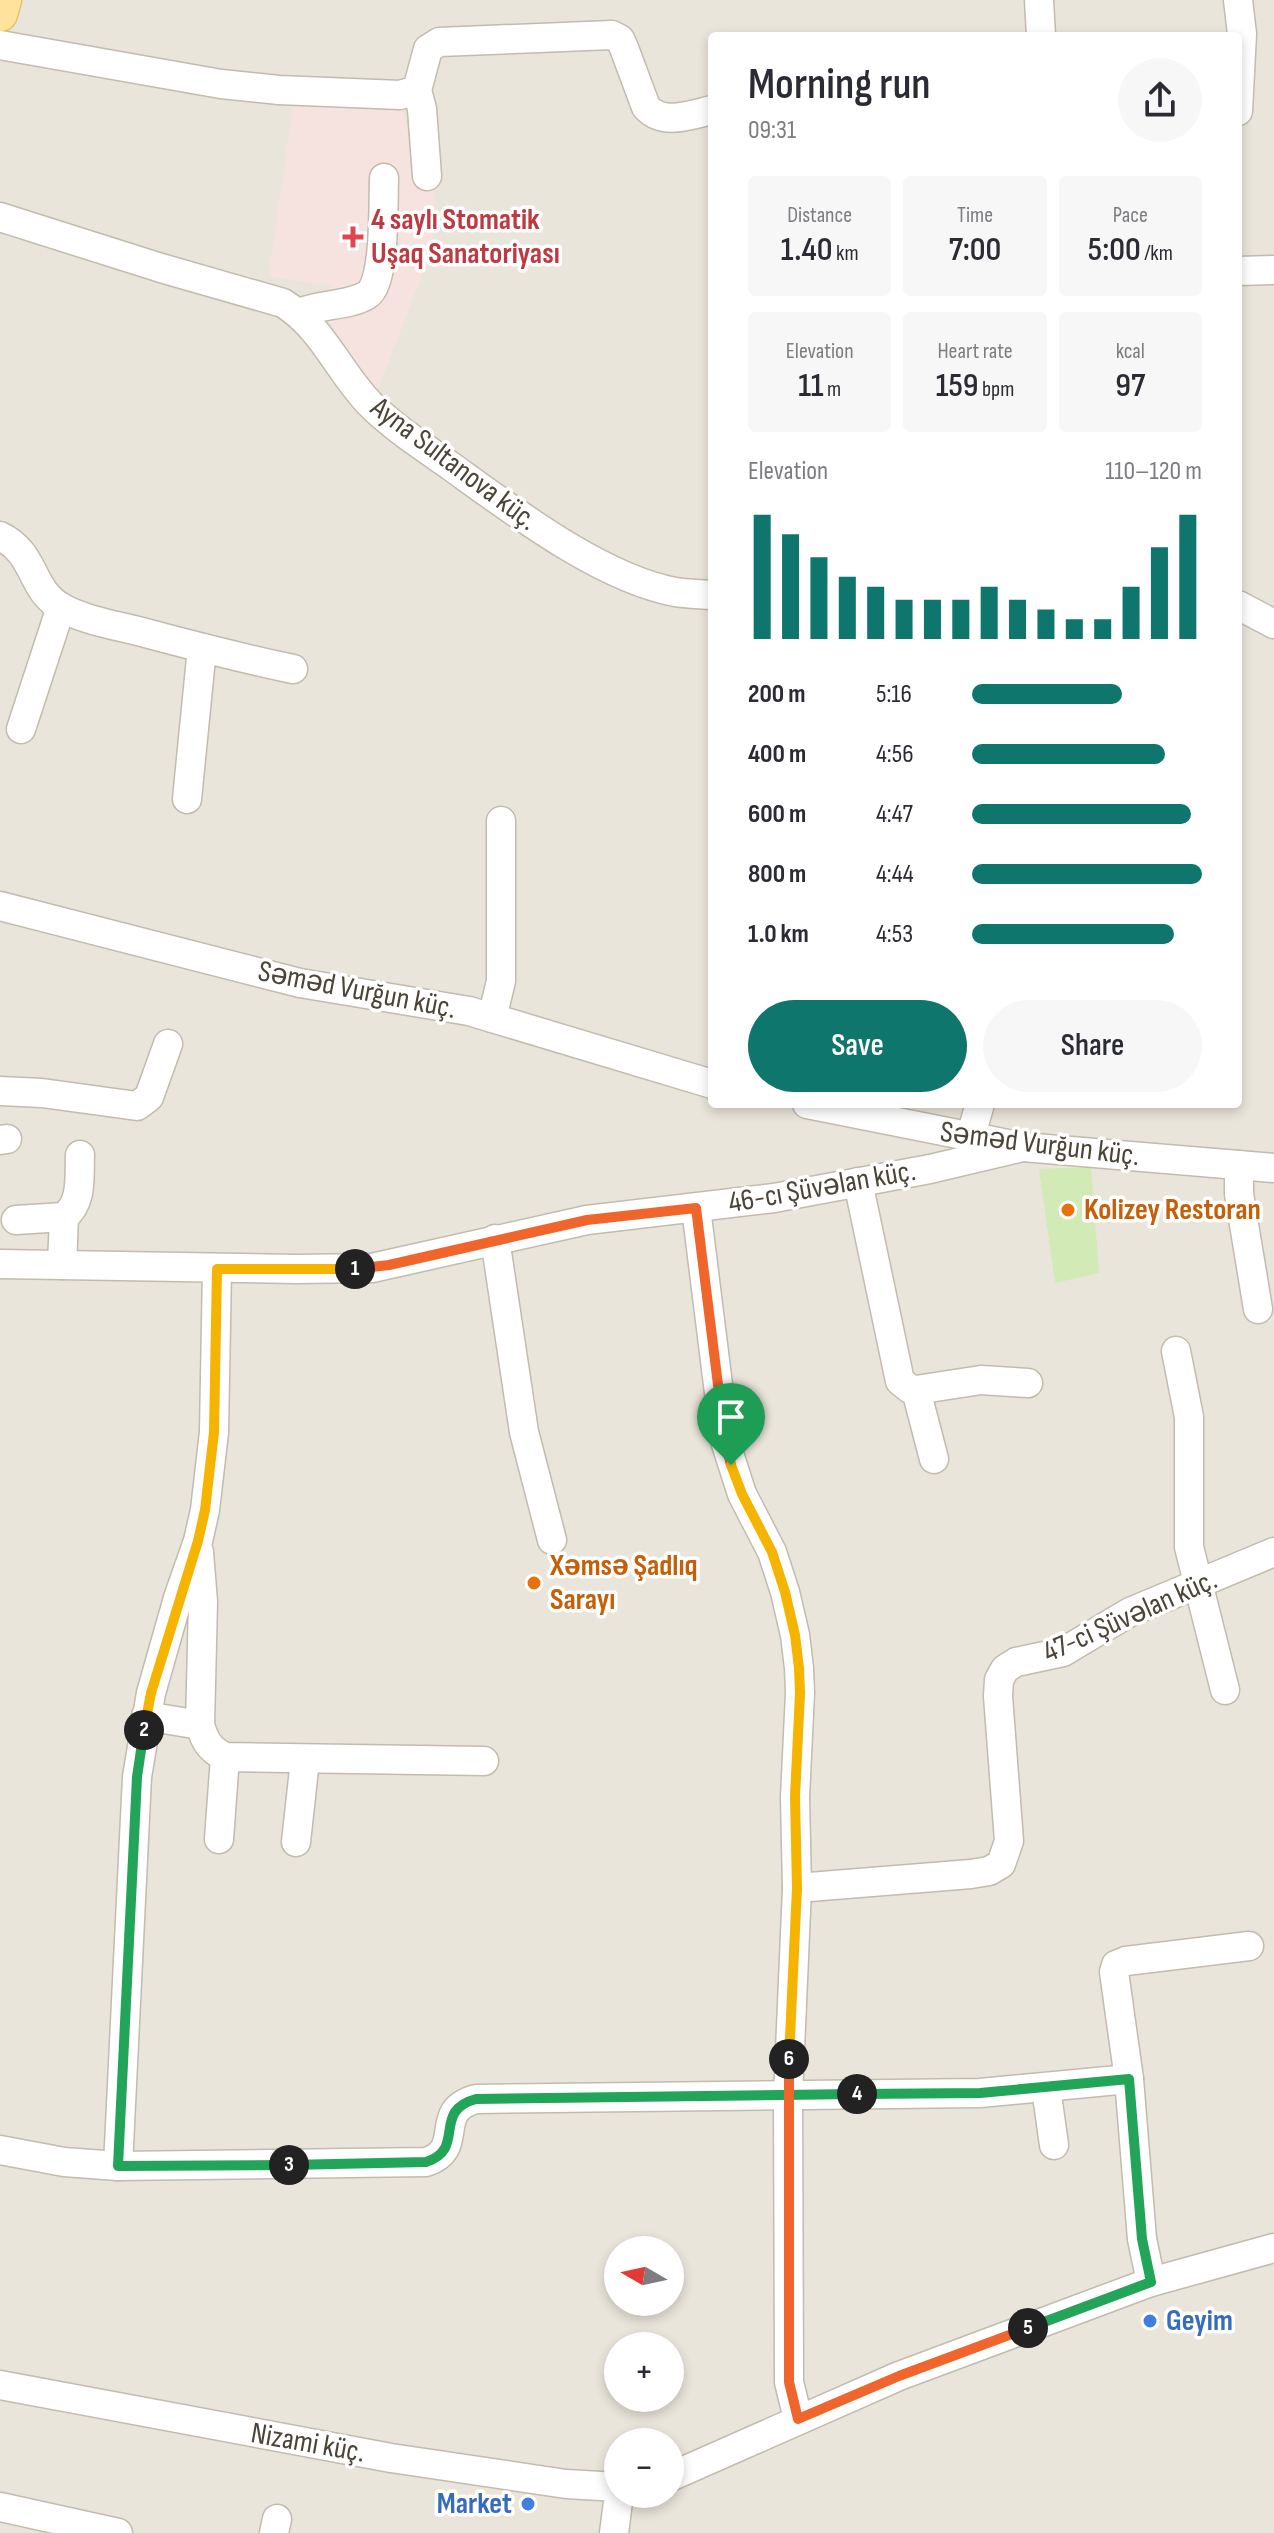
<!DOCTYPE html>
<meta charset="utf-8">
<style>
:root{--surface:#fff;--page:#f7f7f7;--text:#2b2b33;--muted:#7c7c81;--accent:#0f766e}
body{margin:0;font-family:"Sofia Sans Condensed",sans-serif;background:var(--page);color:var(--text);height:100vh;display:flex;flex-direction:column;font-size:30px;white-space:nowrap}
*{box-sizing:border-box;margin:0}
p{font-size:26px;color:var(--muted)}
.icon{flex:none;width:44px;height:44px;fill:none;stroke:currentColor;stroke-width:2;stroke-linecap:round;stroke-linejoin:round}
.map{position:relative;flex:1;overflow:hidden}
.panel{position:absolute;left:708px;top:32px;width:534px;height:1076px;display:flex;flex-direction:column;background:var(--surface);border-radius:8px;box-shadow:0 4px 12px #0003}
.panel>*{flex:none}
.needle{width:52px;rotate:279deg}
.buttons{position:absolute;left:604px;top:2236px;display:grid;gap:16px}
.buttons a{display:grid;place-items:center;width:80px;height:80px;border-radius:50%;background:var(--surface);box-shadow:0 4px 12px #0003;font-size:40px}
.pin{position:absolute;display:grid;place-items:center;width:68px;height:68px;color:#fff;margin:-82px -34px;border-radius:50% 50% 50% 0;rotate:-45deg;box-shadow:0 0 8px #0007}
.pin .icon{rotate:45deg}
.km{position:absolute;width:40px;height:40px;margin:-20px;border-radius:50%;background:#222;color:#fff;font-size:22px;line-height:40px;text-align:center}
.round{display:grid;place-items:center;flex:none;width:84px;height:84px;border-radius:42px;background:var(--page)}
.summary{display:flex;align-items:center;justify-content:space-between;height:136px;padding:0 40px}
h1{font-size:44px;font-weight:600;line-height:60px}
.stats{display:grid;grid-template-columns:repeat(3,1fr);gap:12px;height:136px;padding:8px 40px}
.stats div{display:grid;align-content:center;border-radius:8px;background:var(--page);text-align:center}
.stats b{font-size:34px;font-weight:600}
.stats small{font-size:22px;font-weight:400}
.stats p{font-size:22px}
.chart{height:224px;padding:16px 40px}
.chart p{display:flex;justify-content:space-between}
.chart svg{width:100%;height:144px;margin-top:8px;stroke:var(--accent);stroke-width:6}
.cta{display:flex;gap:16px;margin-top:auto;padding:16px 40px}
.cta a{flex:1;height:92px;border-radius:48px;background:var(--accent);color:#fff;font-size:32px;font-weight:600;line-height:92px;text-align:center}
.cta a+a{background:var(--page);color:var(--text)}
ul{padding:0 40px;list-style:none;font-size:26px}
li{display:grid;grid-template-columns:128px 96px 1fr;align-items:center;height:60px}
li i{height:20px;border-radius:10px;background:var(--accent)}
.map>svg:first-child{display:block}
</style>
<div class="map">
<svg width="1274" height="2533" viewBox="0 0 1274 2533">
<rect width="100%" height="100%" fill="#f6f3ec"/>
<!-- residential -->
<path fill="#eae5da" fill-rule="evenodd" d="M 0,0 L 1274,0 L 1274,2533 L 0,2533 ZM 712,36 L 1238,36 L 1238,1104 L 712,1104 ZM 618,2250 L 670,2250 L 670,2302 L 618,2302 ZM 618,2346 L 670,2346 L 670,2398 L 618,2398 ZM 618,2442 L 670,2442 L 670,2494 L 618,2494 Z"/>
<!-- medical -->
<path fill="#f6e3e0" d="M 294,100 L 401,104 L 420,183 L 432,182 L 437,217 L 429,257 L 377,392 L 325,324 L 332,304 L 332,286 L 269,276 Z"/>
<!-- green -->
<path fill="#d2eab5" d="M 1091,1167 L 1099,1273 L 1055,1283 L 1039,1169 Z"/>
<g fill="none" stroke-linecap="round" stroke-linejoin="round">
<defs>
<g id="minor">
<path d="M 1039,0 L 1041,36"/>
<path d="M 0,45 L 221,84 L 279,90 L 400,95 L 417,90 L 428,49 L 439,42 L 612,35 L 620,39 L 624,48 L 646,107 C 663,126 690,115 712,110"/>
<path d="M 417,90 L 422,109 L 427,176"/>
<path d="M 1238,111 L 1242,34 L 1238,0"/>
<path d="M 0,217 L 161,268 L 283,303 C 323,328 338,371 370,404 C 394,428 424,447 452,467 C 513,511 601,578 675,592 C 687,594 700,594 712,595"/>
<path d="M 1238,271 L 1274,270"/>
<path d="M 299,313 C 319,304 349,306 367,295 C 386,284 383,201 384,178"/>
<path d="M 0,536 C 37,554 29,589 62,608 C 85,620 113,625 138,631 C 190,645 241,658 293,669"/>
<path d="M 1238,605 L 1274,624"/>
<path d="M 21,729 L 61,607"/>
<path d="M 187,799 L 202,648"/>
<path d="M 0,906 L 300,983 L 469,1011 L 712,1084"/>
<path d="M 492,1018 L 501,981 L 501,821"/>
<path d="M 0,1091 L 42,1093 L 137,1106 L 149,1097 L 168,1044"/>
<path d="M 807,1104 L 1023,1147 L 1274,1168"/>
<path d="M 970,1138 L 980,1104"/>
<path d="M 0,1140 L 7,1139"/>
<path d="M 1239,1165 L 1239,1194 L 1258,1309"/>
<path d="M 858,1182 L 900,1381 L 910,1389 L 916,1390 L 981,1380 L 1028,1383"/>
<path d="M 696,1208 L 725,1441 L 742,1494 L 772,1552 L 785,1592 L 795,1635 L 799,1668 L 800,1693 L 795,1797 L 797,1888 L 788,2096 L 789,2382 L 798,2419"/>
<path d="M 16,1220 L 64,1217"/>
<path d="M 495,1239 L 524,1432 L 552,1540"/>
<path d="M 0,1264 L 296,1269 L 372,1268 L 587,1220 L 774,1198 L 930,1169 L 1023,1147"/>
<path d="M 62,1265 L 64,1217 C 83,1202 79,1177 80,1155"/>
<path d="M 1176,1351 L 1189,1417 L 1189,1547 L 1225,1690"/>
<path d="M 916,1390 L 934,1459"/>
<path d="M 199,1552 L 203,1602 L 200,1725 C 205,1741 209,1749 225,1757 L 484,1761"/>
<path d="M 146,1716 L 200,1725"/>
<path d="M 219,1839 L 225,1757"/>
<path d="M 296,1842 L 305,1760"/>
<path d="M 797,1888 L 971,1874 L 989,1871 L 1001,1864 L 1009,1841 L 998,1696 L 999,1680 L 1005,1669 L 1016,1662 L 1063,1652 L 1130,1612 L 1274,1552"/>
<path d="M 1046,2088 L 1054,2145"/>
<path d="M 0,2150 L 64,2162 L 118,2166 L 426,2162 C 467,2149 431,2111 476,2099 L 980,2093 L 1129,2079"/>
<path d="M 118,2166 L 137,1777 L 151,1693 L 178,1598 L 198,1541 L 205,1510 L 214,1432 L 217,1269"/>
<path d="M 1151,2282 L 1142,2239 L 1129,2079 L 1114,1972 L 1116,1965 L 1126,1961 L 1249,1946"/>
<path d="M 0,2385 L 391,2458 L 566,2484 L 618,2487"/>
<path d="M 670,2477 L 899,2376 L 1151,2282 L 1274,2248"/>
<path d="M 0,2507 L 118,2533"/>
<path d="M 274,2533 L 277,2519"/>
<path d="M 614,2533 L 619,2494"/>
</g>
<path id="major" d="M 0,14 L 4,0"/>
</defs>
<!-- minor casing -->
<use href="#minor" stroke="#c2bbae" stroke-width="31"/>
<!-- major casing -->
<use href="#major" stroke="#e6c16a" stroke-width="37"/>
<!-- minor -->
<use href="#minor" stroke="#fff" stroke-width="28"/>
<!-- major -->
<use href="#major" stroke="#ffe39c" stroke-width="34"/>
</g>
<g fill="none" stroke-linecap="round" stroke-linejoin="round">
<defs>
<path id="split-1" d="M 355,1269 L 389,1265 L 587,1220 L 696,1208 L 725,1441 L 731,1465"/>
<path id="split-2" d="M 144,1730 L 151,1693 L 198,1541 L 205,1510 L 214,1432 L 217,1269 L 355,1269"/>
<path id="split-3" d="M 144,1730 L 137,1777 L 118,2166 L 289,2165"/>
<path id="split-4" d="M 289,2165 L 426,2162 C 467,2149 431,2111 476,2099 L 857,2094"/>
<path id="split-5" d="M 857,2094 L 980,2093 L 1129,2079 L 1142,2239 L 1151,2282 L 1028,2328"/>
<path id="split-6" d="M 789,2059 L 789,2382 L 798,2419 L 899,2376 L 1028,2328"/>
<path id="split-7" d="M 731,1465 L 742,1494 L 772,1552 L 785,1592 L 795,1635 L 799,1668 L 800,1693 L 795,1797 L 797,1888 L 789,2059"/>
</defs>
<!-- split-1 casing -->
<use href="#split-1" stroke="#fff" stroke-width="16"/>
<!-- split-2 casing -->
<use href="#split-2" stroke="#fff" stroke-width="16"/>
<!-- split-3 casing -->
<use href="#split-3" stroke="#fff" stroke-width="16"/>
<!-- split-4 casing -->
<use href="#split-4" stroke="#fff" stroke-width="16"/>
<!-- split-5 casing -->
<use href="#split-5" stroke="#fff" stroke-width="16"/>
<!-- split-6 casing -->
<use href="#split-6" stroke="#fff" stroke-width="16"/>
<!-- split-7 casing -->
<use href="#split-7" stroke="#fff" stroke-width="16"/>
<!-- split-1 -->
<use href="#split-1" stroke="#f0652b" stroke-width="10"/>
<!-- split-2 -->
<use href="#split-2" stroke="#f5b400" stroke-width="10"/>
<!-- split-3 -->
<use href="#split-3" stroke="#22a559" stroke-width="10"/>
<!-- split-4 -->
<use href="#split-4" stroke="#22a559" stroke-width="10"/>
<!-- split-5 -->
<use href="#split-5" stroke="#22a559" stroke-width="10"/>
<!-- split-6 -->
<use href="#split-6" stroke="#f0652b" stroke-width="10"/>
<!-- split-7 -->
<use href="#split-7" stroke="#f5b400" stroke-width="10"/>
</g>
<!-- markers -->
<path fill="#e0444e" stroke="#fff" stroke-width="3" d="M349 225h8v8h8v8h-8v8h-8v-8h-8v-8h8z"/>
<g fill="#e8710a" stroke="#fff" stroke-width="3">
<circle cx="1068" cy="1210" r="8"/>
<circle cx="534" cy="1583" r="8"/>
</g>
<g fill="#3f7fe0" stroke="#fff" stroke-width="3">
<circle cx="1150" cy="2321" r="8"/>
<circle cx="528" cy="2504" r="8"/>
</g>
<g text-anchor="middle" dominant-baseline="central" stroke-width="7" stroke-linejoin="round" paint-order="stroke">
<!-- health labels -->
<g font-size="30" font-weight="bold" fill="#be3a42" stroke="#fff" text-anchor="start">
<text x="371" y="220">4 saylı Stomatik<tspan x="371" dy="34">Uşaq Sanatoriyası</tspan></text>
</g>
<!-- street labels -->
<g font-size="30" fill="#4b4439" stroke="#fff">
<text transform="translate(454 464) rotate(37)">Ayna Sultanova küç.</text>
<text transform="translate(357 990) rotate(11)">Səməd Vurğun küç.</text>
<text transform="translate(1040 1144) rotate(7)">Səməd Vurğun küç.</text>
<text transform="translate(822 1187) rotate(-10)">46-cı Şüvəlan küç.</text>
<text transform="translate(1130 1616) rotate(-24)">47-ci Şüvəlan küç.</text>
<text transform="translate(308 2443) rotate(10)">Nizami küç.</text>
</g>
<!-- food labels -->
<g font-size="30" font-weight="bold" fill="#c56008" stroke="#fff" text-anchor="start">
<text x="1084" y="1210">Kolizey Restoran</text>
<text x="550" y="1566">Xəmsə Şadlıq<tspan x="550" dy="34">Sarayı</tspan></text>
</g>
<!-- shop labels -->
<g font-size="30" font-weight="bold" fill="#366cbe" stroke="#fff" text-anchor="start">
<text x="1166" y="2321">Geyim</text>
<text x="512" y="2504" text-anchor="end">Market</text>
</g>
</g>
</svg>
<div class="buttons">
<a><svg class="needle" viewBox="-14 -14 28 28"><path d="M0-13l5 13h-10z" fill="#e53935"/><path d="M0 13l5-13h-10z" fill="#7c7c81"/></svg></a>
<a>+</a>
<a>−</a>
</div>
<div class="pin" style="left:731px;top:1465px;background:#1e9e55"><svg class="icon" aria-label="arrive" viewBox="0 0 24 24"><path d="M6 21V4h12l-3 4 3 4H6"/></svg></div>
<b class="km" style="left:355px;top:1269px">1</b>
<b class="km" style="left:144px;top:1730px">2</b>
<b class="km" style="left:289px;top:2165px">3</b>
<b class="km" style="left:857px;top:2094px">4</b>
<b class="km" style="left:1028px;top:2328px">5</b>
<b class="km" style="left:789px;top:2059px">6</b>
<section class="panel">
<div class="summary"><div><h1>Morning run</h1><p>09:31</p></div><a class="round"><svg class="icon" aria-label="share" viewBox="0 0 24 24"><path d="M12 15V3M7 8l5-5 5 5M5 13v7h14v-7"/></svg></a></div>
<div class="stats">
<div><p>Distance</p><b>1.40<small> km</small></b></div>
<div><p>Time</p><b>7:00</b></div>
<div><p>Pace</p><b>5:00<small> /km</small></b></div>
</div>
<div class="stats">
<div><p>Elevation</p><b>11<small> m</small></b></div>
<div><p>Heart rate</p><b>159<small> bpm</small></b></div>
<div><p>kcal</p><b>97</b></div>
</div>
<div class="chart"><p><span>Elevation</span>110–120 m</p>
<svg viewBox="0 0 160 44" preserveAspectRatio="none"><path d="M5 44V6M15 44V12M25 44V19M35 44V25M45 44V28M55 44V32M65 44V32M75 44V32M85 44V28M95 44V32M105 44V35M115 44V38M125 44V38M135 44V28M145 44V16M155 44V6"/></svg>
</div>
<ul>
<li><b>200 m</b>5:16<i style="width:65%"></i></li>
<li><b>400 m</b>4:56<i style="width:84%"></i></li>
<li><b>600 m</b>4:47<i style="width:95%"></i></li>
<li><b>800 m</b>4:44<i style="width:100%"></i></li>
<li><b>1.0 km</b>4:53<i style="width:88%"></i></li>
</ul>
<div class="cta"><a>Save</a><a>Share</a></div>
</section>
</div>
